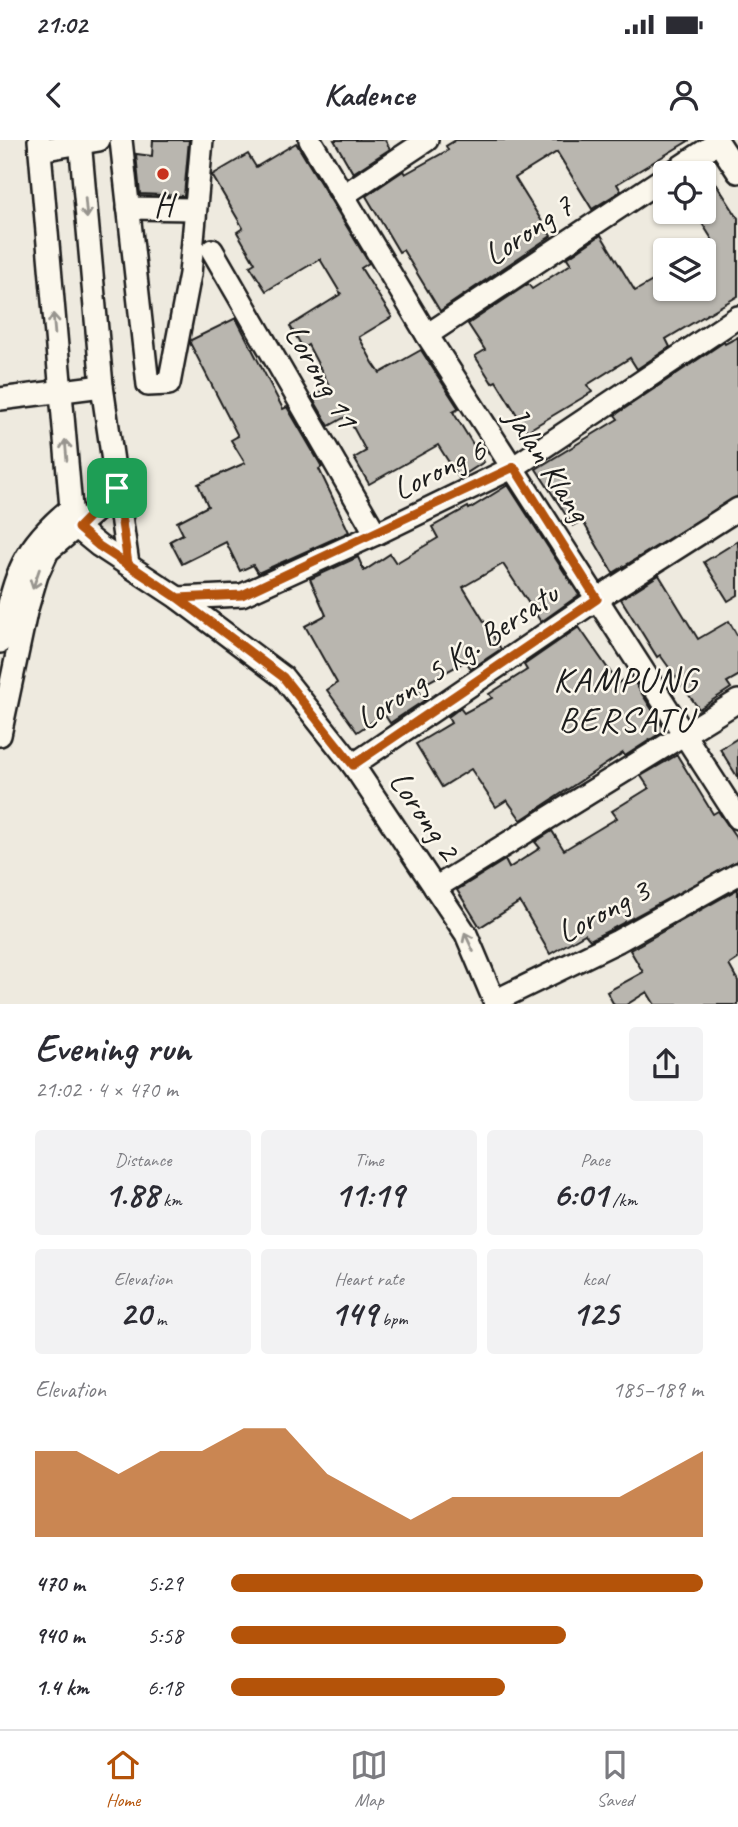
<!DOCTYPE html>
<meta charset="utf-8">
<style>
:root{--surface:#fff;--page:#f2f2f3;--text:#2b2b33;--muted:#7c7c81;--line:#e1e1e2;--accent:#b45309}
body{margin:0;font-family:Caveat,sans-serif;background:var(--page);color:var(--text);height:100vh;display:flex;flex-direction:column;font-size:26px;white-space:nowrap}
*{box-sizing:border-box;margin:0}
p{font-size:23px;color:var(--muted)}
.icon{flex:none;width:38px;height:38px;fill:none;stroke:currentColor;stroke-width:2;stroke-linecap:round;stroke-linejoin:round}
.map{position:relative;height:864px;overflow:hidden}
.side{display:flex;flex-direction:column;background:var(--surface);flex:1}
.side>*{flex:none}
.tools{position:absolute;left:653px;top:21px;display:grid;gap:14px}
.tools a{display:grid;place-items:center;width:63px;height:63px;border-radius:7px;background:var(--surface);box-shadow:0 2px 5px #0004;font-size:35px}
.pin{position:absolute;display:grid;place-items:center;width:60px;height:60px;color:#fff;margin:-30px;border-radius:14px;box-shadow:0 4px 10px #0006}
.round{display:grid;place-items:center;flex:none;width:74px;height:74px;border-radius:7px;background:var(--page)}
.summary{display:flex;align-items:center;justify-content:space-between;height:119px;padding:0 35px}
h1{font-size:38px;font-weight:700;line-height:52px}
.figures{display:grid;grid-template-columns:repeat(3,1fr);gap:10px;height:119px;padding:7px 35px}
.figures div{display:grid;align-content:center;border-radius:7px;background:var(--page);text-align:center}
.figures b{font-size:35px;font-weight:700}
.figures small{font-size:19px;font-weight:400}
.figures p{font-size:19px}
.chart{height:196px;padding:14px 35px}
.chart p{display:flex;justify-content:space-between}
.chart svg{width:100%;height:126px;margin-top:7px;fill:var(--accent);opacity:.7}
ul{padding:0 35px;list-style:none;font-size:23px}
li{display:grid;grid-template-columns:112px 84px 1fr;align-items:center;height:52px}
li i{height:18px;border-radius:9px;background:var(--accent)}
.status{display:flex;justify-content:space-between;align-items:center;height:49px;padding:0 35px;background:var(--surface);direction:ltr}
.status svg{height:19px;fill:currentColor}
header{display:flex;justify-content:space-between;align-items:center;height:91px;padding:0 35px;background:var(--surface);font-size:32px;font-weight:700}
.dock{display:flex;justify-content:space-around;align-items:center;height:98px;border-top:2px solid var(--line);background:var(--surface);font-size:19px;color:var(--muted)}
.dock a{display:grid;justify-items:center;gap:4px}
.dock .current{color:var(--accent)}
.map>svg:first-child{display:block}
</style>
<div class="status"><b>21:02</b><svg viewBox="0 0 49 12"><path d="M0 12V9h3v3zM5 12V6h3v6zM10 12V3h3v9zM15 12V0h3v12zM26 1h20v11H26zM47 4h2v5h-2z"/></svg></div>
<header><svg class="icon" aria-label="back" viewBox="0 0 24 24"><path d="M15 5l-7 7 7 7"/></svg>Kadence<svg class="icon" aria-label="person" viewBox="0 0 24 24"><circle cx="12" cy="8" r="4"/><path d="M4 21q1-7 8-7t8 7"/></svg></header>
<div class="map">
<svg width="738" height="865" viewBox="0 0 738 865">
<rect width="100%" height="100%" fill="#eeeadf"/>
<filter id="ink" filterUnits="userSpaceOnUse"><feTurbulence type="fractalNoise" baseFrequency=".0143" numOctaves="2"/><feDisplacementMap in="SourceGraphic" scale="14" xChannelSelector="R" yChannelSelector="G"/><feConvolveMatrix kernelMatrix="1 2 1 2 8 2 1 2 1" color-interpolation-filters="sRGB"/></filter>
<g filter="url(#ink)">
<!-- building -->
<g fill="#b9b6af" stroke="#1c1c1c" stroke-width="2">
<path d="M 153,0 L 189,0 L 184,56 L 140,54 L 136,14 L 152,16 Z"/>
<path d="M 334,0 L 385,0 L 390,9 L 353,33 Z"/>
<path d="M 456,0 L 690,0 L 617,44 L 621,51 L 592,69 L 557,12 L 515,38 L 551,96 L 440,171 L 403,110 L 399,112 L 366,56 L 403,31 L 405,34 L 448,10 L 446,6 Z"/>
<path d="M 296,3 L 369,123 L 361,128 L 392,177 L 359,197 L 373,223 L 380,233 L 421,210 L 459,269 L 453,272 L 484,322 L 459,338 L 438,305 L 369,344 L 354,318 L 366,311 L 347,276 L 329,286 L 312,257 L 330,247 L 308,205 L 303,208 L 290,186 L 341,154 L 320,119 L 266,151 L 250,126 L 255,123 L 237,92 L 243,88 L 212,35 L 248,14 L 256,27 Z"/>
<path d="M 705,26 L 738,78 L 738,156 L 666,199 L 670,207 L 637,229 L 630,218 L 587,245 L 592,252 L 527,291 L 496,241 L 492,243 L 475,216 L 485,210 L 468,184 L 528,144 L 532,149 L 571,124 L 567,118 L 601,95 L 635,151 L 665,134 L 665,149 L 704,149 L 704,111 L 715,104 L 695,72 L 704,72 Z"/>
<path d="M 236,178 L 283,269 L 287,267 L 322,327 L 319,329 L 349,392 L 258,433 L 253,425 L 240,431 L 226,402 L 182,424 L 170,401 L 183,394 L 177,382 L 208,366 L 198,344 L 245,323 L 231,300 L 238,296 L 190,203 L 191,200 Z"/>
<path d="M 738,197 L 738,356 L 613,433 L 582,380 L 573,386 L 536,329 L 618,279 L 615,275 L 724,202 L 725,204 Z"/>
<path d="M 508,345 L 579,455 L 541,482 L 503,424 L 463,447 L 501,509 L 471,529 L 466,521 L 417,548 L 425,560 L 390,583 L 384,574 L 357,592 L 327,550 L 337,543 L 305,486 L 326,475 L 310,439 L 358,417 L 364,431 L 390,414 L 396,423 L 438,398 L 432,387 L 468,367 L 469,369 Z"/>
<path d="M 738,401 L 738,455 L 728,461 L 704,422 Z"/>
<path d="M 659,435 L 698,499 L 729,481 L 738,497 L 738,536 L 727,542 L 731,548 L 699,569 L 660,515 L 657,517 L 621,459 Z"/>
<path d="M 579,487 L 618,543 L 630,535 L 665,590 L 625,616 L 623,613 L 521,680 L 507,660 L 496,667 L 471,629 L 442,647 L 416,604 L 451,583 L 448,577 L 460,568 L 464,573 L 492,558 L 489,554 L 527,530 L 524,525 Z"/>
<path d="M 738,598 L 738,638 L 720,609 Z"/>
<path d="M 677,615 L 713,674 L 718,671 L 738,700 L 738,721 L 612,789 L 590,800 L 585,794 L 550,814 L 520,762 L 480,787 L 457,750 L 505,720 L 509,728 L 540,708 L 535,702 L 552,691 L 564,710 L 617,678 L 612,671 L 649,648 L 641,636 Z"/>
<path d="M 738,749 L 738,819 L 729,825 L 738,841 L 738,865 L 655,865 L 647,852 L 626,865 L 614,865 L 607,852 L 643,832 L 630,810 Z"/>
</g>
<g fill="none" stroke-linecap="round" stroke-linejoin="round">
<defs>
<g id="minor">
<path d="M 39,0 L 71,368 L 77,388 L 99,406 L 178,458 L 283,537 L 353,625 L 466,794 L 496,865"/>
<path d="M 80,0 L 102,246 L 128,424"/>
<path d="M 121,0 L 148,245 L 169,244 L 190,134 L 202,0"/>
<path d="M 310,0 L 427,195 L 738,678"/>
<path d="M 717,0 L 738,32"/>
<path d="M 40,10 L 99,0"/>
<path d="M 671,33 L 718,2"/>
<path d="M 344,55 L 427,0"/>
<path d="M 128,68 L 194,69"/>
<path d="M 212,110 L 376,394"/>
<path d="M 427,195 L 665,37"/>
<path d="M 0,259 L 102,246"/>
<path d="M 178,458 L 242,455 L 376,394 L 514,327 L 738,177"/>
<path d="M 0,502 C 15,438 18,411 71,368"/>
<path d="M 0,595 L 26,472 L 37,435 L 48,411 L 99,368 L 117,348"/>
<path d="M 353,625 L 597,459 L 738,369"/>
<path d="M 435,748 L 738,561"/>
<path d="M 495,861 L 618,801 L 738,734"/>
</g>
</defs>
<!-- minor casing -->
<use href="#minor" stroke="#1c1c1c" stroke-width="26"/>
<!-- minor -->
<use href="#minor" stroke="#fbf7ec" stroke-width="21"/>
</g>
<!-- one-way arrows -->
<defs><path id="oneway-shaft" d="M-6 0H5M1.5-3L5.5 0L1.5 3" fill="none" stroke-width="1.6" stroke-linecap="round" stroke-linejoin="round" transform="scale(1.75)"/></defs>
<g stroke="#97948e">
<use href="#oneway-shaft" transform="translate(86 68) rotate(85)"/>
<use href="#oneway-shaft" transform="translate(54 184) rotate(-95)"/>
<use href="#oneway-shaft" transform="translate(66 310) rotate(-95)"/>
<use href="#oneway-shaft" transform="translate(36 439) rotate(109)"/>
<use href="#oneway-shaft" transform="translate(469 802) rotate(-115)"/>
</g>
</g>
<g fill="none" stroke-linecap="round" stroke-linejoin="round" filter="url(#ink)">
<defs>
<path id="route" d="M 117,348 L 128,424 L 178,458 L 283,537 L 353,625 L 597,459 L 514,327 L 242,455 L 178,458 L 99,406 L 78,388 L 117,348"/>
</defs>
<!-- route casing -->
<use href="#route" stroke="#fff" stroke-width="14"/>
<!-- route -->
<use href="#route" stroke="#b45309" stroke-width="9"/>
</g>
<!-- markers -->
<circle fill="#c8321e" stroke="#fbf7ec" stroke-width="2.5" cx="163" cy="34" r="7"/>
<g text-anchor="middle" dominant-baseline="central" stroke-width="5" stroke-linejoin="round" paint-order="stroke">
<!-- poi labels -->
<g font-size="33" fill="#1c1c1c" stroke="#fbf7ec">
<text x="163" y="65">H</text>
</g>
<!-- street labels -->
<g font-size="33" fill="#1c1c1c" stroke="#fbf7ec">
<text transform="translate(528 90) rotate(-34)">Lorong 7</text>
<text transform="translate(322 236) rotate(60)">Lorong 11</text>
<text transform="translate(548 324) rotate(57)">Jalan Klang</text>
<text transform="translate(439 329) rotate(-26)">Lorong 6</text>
<text transform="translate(457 516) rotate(-34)">Lorong 5 Kg. Bersatu</text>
<text transform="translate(425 675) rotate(56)">Lorong 2</text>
<text transform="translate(603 771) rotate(-28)">Lorong 3</text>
</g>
<!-- neighbourhood labels -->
<g font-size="35" letter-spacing="2" fill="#1c1c1c" stroke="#fbf7ec">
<text x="626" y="539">KAMPUNG<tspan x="626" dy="40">BERSATU</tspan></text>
</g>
</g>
</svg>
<div class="tools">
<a><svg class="icon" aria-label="locate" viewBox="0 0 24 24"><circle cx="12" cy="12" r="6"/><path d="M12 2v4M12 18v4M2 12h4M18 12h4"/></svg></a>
<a><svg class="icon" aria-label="layers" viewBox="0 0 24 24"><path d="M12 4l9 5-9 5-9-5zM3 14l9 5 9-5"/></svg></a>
</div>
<div class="pin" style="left:117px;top:348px;background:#1e9e55"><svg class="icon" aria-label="arrive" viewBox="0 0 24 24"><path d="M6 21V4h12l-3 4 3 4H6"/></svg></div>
</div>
<section class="side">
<div class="summary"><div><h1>Evening run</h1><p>21:02 · 4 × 470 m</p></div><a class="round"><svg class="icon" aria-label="share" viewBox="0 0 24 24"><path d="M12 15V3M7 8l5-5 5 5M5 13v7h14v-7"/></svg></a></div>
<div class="figures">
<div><p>Distance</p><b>1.88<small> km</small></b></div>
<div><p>Time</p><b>11:19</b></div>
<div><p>Pace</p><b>6:01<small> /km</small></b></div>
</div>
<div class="figures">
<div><p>Elevation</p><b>20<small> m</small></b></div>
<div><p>Heart rate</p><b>149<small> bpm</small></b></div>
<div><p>kcal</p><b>125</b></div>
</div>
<div class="chart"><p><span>Elevation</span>185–189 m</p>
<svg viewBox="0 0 160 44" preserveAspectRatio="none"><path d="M0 44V14L10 14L20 22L30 14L40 14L50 6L60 6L70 22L80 30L90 38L100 30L110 30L120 30L130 30L140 30L150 22L160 14V44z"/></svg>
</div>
<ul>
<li><b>470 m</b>5:29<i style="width:100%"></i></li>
<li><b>940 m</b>5:58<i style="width:71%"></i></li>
<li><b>1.4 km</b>6:18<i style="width:58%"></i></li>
</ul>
</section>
<nav class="dock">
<a class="current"><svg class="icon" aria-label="home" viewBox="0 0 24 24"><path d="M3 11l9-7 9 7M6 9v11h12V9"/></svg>Home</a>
<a><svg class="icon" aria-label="map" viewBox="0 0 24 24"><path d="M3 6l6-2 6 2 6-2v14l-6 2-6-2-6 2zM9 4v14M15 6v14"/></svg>Map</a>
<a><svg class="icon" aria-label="saved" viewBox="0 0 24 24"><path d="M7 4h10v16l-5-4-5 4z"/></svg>Saved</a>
</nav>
